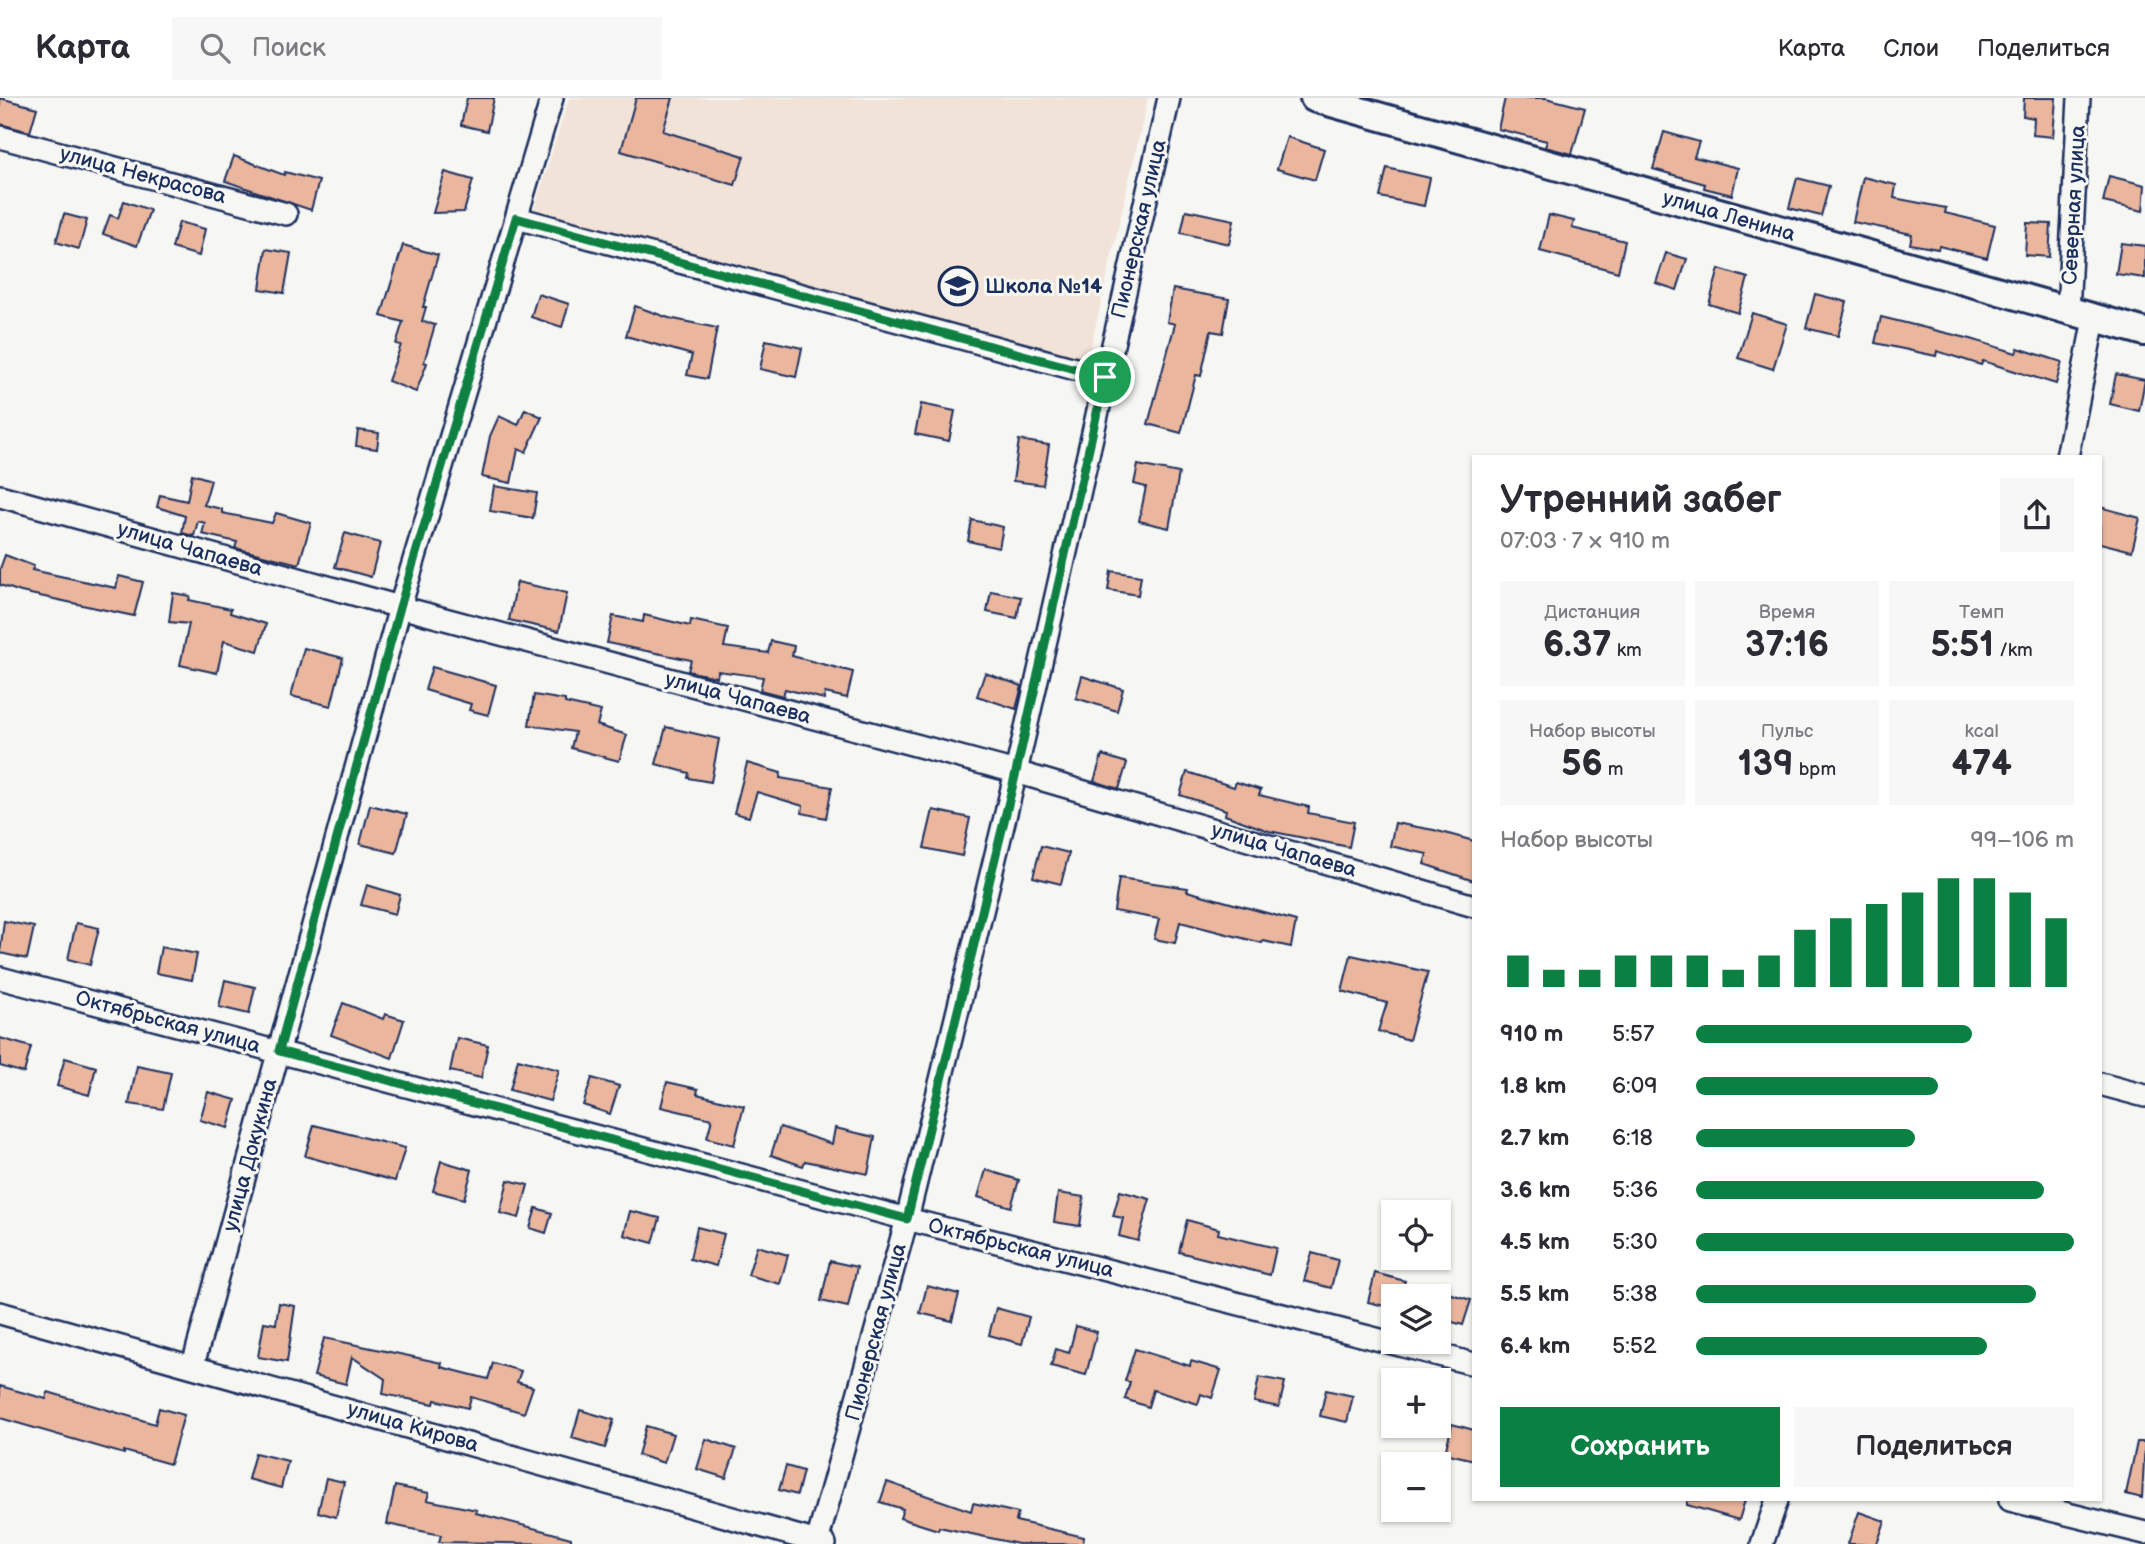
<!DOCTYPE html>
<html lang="ru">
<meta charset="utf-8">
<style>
:root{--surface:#fff;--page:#f7f7f7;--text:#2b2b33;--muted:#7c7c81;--line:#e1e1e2;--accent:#0b8043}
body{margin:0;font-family:"Balsamiq Sans",sans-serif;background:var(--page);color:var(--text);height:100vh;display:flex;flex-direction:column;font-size:26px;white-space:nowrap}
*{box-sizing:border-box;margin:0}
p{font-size:23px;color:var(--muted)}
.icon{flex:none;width:38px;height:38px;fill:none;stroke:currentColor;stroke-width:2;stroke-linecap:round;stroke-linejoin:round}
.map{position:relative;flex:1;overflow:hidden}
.side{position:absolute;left:1472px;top:357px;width:630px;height:1046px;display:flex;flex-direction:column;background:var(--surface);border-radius:0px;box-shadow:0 2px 5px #0004}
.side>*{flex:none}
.tools{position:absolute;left:1381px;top:1102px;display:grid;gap:14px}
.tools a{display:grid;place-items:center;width:70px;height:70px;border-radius:0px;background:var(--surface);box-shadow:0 2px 5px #0004;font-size:35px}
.pin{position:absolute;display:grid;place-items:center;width:60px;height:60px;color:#fff;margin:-30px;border:4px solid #fff;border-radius:50%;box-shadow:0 2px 7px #0007}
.round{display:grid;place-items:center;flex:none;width:74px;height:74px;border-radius:0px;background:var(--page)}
.overview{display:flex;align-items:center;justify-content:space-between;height:119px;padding:0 28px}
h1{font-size:38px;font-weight:700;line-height:52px}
.metrics{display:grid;grid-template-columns:repeat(3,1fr);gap:10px;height:119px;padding:7px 28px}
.metrics div{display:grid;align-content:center;border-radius:0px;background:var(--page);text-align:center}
.metrics b{font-size:35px;font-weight:700}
.metrics small{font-size:19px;font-weight:400}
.metrics p{font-size:19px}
.chart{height:196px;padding:14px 28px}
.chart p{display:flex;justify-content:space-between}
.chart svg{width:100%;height:126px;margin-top:7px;stroke:var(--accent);stroke-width:6}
.action{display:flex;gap:14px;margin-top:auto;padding:14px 28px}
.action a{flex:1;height:80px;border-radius:0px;background:var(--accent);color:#fff;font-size:28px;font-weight:700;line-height:80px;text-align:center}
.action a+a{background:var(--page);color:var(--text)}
ul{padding:0 28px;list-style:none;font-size:23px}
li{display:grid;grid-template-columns:112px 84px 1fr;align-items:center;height:52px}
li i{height:18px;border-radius:9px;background:var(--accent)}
header{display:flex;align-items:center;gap:42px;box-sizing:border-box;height:98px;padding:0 35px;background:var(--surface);border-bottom:2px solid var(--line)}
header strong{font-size:33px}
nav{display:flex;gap:38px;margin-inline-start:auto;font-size:24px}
.search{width:490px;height:63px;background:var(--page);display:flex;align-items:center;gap:18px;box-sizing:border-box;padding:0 24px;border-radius:0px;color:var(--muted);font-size:26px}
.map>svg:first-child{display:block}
</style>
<header>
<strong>Карта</strong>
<div class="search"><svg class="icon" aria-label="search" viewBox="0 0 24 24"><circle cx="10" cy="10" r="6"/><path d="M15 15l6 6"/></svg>Поиск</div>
<nav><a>Карта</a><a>Слои</a><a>Поделиться</a></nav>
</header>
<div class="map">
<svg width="2145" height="1446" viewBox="0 0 2145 1446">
<rect width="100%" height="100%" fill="#f6f6f2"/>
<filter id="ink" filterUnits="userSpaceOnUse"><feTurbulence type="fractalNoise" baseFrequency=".0143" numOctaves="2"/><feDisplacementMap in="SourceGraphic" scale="14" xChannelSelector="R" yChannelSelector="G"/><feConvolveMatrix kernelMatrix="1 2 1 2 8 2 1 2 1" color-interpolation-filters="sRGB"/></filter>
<g filter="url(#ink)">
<!-- built -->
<path fill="#f2e3d8" d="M 569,0 L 1148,0 L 1087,265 L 534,112 Z"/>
<!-- building -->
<g fill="#eab69d" stroke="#1b2f5e" stroke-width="2">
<path d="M 0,0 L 37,10 L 30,34 L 0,26 Z"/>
<path d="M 467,0 L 494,0 L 487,33 L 461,27 Z"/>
<path d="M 636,0 L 673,0 L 663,33 L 744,58 L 735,87 L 621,53 Z"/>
<path d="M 1505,0 L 1546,0 L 1585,10 L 1572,56 L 1545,49 L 1547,43 L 1498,31 Z"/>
<path d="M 2024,0 L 2056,0 L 2053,39 L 2033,37 L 2034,20 L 2023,18 Z"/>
<path d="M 1664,34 L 1699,44 L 1694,59 L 1738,70 L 1732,97 L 1704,90 L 1705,86 L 1653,71 Z"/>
<path d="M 1287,39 L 1324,51 L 1315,82 L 1277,71 Z"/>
<path d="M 234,58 L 284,77 L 285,74 L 319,83 L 311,112 L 225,83 Z"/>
<path d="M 1387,70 L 1430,80 L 1424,108 L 1380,99 Z"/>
<path d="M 445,74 L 473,82 L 464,114 L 433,115 Z"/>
<path d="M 2109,78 L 2145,87 L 2143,113 L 2103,104 Z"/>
<path d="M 1863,79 L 1896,87 L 1894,100 L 1946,110 L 1945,115 L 1995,127 L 1987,160 L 1939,148 L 1938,151 L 1910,146 L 1912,136 L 1853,124 Z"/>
<path d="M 1797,80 L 1829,88 L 1821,118 L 1789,110 Z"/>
<path d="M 124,103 L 150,112 L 137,148 L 103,136 L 110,117 L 118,120 Z"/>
<path d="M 1186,112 L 1234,122 L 1229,146 L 1181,135 Z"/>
<path d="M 64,116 L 87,122 L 79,151 L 56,144 Z"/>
<path d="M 1549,117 L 1574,123 L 1572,130 L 1625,143 L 1618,174 L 1540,153 Z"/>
<path d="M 179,124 L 205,131 L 199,158 L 172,150 Z"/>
<path d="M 2027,125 L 2051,126 L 2049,159 L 2025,157 Z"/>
<path d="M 2121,145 L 2145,148 L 2145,180 L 2116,176 Z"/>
<path d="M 403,147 L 438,157 L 423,209 L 426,209 L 422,223 L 435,227 L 424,264 L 427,265 L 416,294 L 388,283 L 401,247 L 396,246 L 403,224 L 381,218 Z"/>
<path d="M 266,151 L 291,155 L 284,195 L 260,191 Z"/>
<path d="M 1666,155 L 1687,161 L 1677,192 L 1656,185 Z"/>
<path d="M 1719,171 L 1748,180 L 1738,215 L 1709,206 Z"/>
<path d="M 1173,191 L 1229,201 L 1223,235 L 1211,233 L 1201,278 L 1196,277 L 1181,335 L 1148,326 L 1175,226 L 1167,224 Z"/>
<path d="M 538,196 L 569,206 L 562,229 L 531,219 Z"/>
<path d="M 1815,196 L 1847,204 L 1838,238 L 1806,230 Z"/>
<path d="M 635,208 L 669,220 L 717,230 L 707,281 L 687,277 L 692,257 L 626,238 Z"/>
<path d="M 1752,215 L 1787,226 L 1773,271 L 1738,260 Z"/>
<path d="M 1881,219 L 1971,241 L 2016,255 L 2018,250 L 2062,264 L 2056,286 L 1983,263 L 1981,267 L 1937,253 L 1936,258 L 1875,245 Z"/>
<path d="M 766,242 L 802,250 L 796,279 L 760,271 Z"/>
<path d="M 2116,276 L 2145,282 L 2139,313 L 2110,306 Z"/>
<path d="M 921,306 L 955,313 L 949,343 L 915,336 Z"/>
<path d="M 525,311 L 542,319 L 526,354 L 518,351 L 511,385 L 482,379 L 490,338 L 499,318 L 518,327 Z"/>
<path d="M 358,332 L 379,335 L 377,351 L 356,348 Z"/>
<path d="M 1019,342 L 1049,347 L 1043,387 L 1013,383 Z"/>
<path d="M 1138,367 L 1179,375 L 1169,430 L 1139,423 L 1146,389 L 1134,386 Z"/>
<path d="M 192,376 L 211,382 L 204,407 L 222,411 L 222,415 L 272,425 L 276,415 L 311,425 L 299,466 L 235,450 L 237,444 L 202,436 L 205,425 L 198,423 L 194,438 L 182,435 L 185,418 L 157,409 L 160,397 L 187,403 Z"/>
<path d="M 494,388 L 537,395 L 533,420 L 490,413 Z"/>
<path d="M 2100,409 L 2140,420 L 2132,453 L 2100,445 Z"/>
<path d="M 972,422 L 1003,429 L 999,450 L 968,443 Z"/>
<path d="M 345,435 L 380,445 L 371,479 L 335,469 Z"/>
<path d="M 5,457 L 34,468 L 32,472 L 116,490 L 119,478 L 143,484 L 134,518 L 21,494 L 0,487 L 0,471 Z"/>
<path d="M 1111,473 L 1141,478 L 1138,497 L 1108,492 Z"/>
<path d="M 517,484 L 567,495 L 559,533 L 509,522 Z"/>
<path d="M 991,493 L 1021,499 L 1017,520 L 987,514 Z"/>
<path d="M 173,495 L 190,498 L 189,502 L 231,511 L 230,515 L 266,526 L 258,553 L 224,543 L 217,575 L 180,567 L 189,526 L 169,524 Z"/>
<path d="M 644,517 L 690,528 L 691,522 L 728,530 L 724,549 L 768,555 L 771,543 L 794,548 L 792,558 L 853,574 L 847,600 L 825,595 L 824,601 L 785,591 L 783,598 L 760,592 L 763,579 L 718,573 L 717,579 L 696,575 L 688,573 L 691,562 L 607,545 L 613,518 L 643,524 Z"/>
<path d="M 304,550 L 343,560 L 331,608 L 291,598 Z"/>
<path d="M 432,569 L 496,587 L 488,617 L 469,612 L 471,606 L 425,592 Z"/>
<path d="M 985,575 L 1022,588 L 1016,611 L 977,598 Z"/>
<path d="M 1082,578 L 1123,591 L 1117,613 L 1076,600 Z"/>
<path d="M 534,597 L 565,602 L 565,605 L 601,613 L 597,627 L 627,637 L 619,663 L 571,650 L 575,634 L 529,627 Z"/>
<path d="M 666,629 L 719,641 L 711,684 L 688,680 L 689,675 L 656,666 Z"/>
<path d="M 1102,657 L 1127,665 L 1119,691 L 1094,683 Z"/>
<path d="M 747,665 L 781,675 L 780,680 L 832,689 L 826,720 L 802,715 L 803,708 L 757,694 L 749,719 L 734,715 Z"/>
<path d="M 1187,674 L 1234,689 L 1236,684 L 1261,692 L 1259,697 L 1309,709 L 1308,715 L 1354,724 L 1349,749 L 1269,733 L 1225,717 L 1226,712 L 1180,697 Z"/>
<path d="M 370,707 L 407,716 L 396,755 L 360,746 Z"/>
<path d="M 933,712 L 970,720 L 962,758 L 924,750 Z"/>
<path d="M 1395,725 L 1434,732 L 1474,743 L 1474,783 L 1424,766 L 1427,756 L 1390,748 Z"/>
<path d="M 1041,748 L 1069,755 L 1061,786 L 1033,779 Z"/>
<path d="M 1119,780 L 1188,790 L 1187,793 L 1296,823 L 1291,849 L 1263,843 L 1262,845 L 1180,824 L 1175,845 L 1154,841 L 1159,821 L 1114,813 Z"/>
<path d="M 367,787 L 400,797 L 395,816 L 361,807 Z"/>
<path d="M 4,823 L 34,829 L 27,861 L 0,855 Z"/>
<path d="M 76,825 L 99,830 L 90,867 L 68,861 Z"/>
<path d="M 161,849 L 197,856 L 192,882 L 156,875 Z"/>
<path d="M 1351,857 L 1428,874 L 1409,942 L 1378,933 L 1387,905 L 1342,893 Z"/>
<path d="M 225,882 L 255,889 L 249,916 L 219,909 Z"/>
<path d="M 343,905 L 383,921 L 385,916 L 404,922 L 392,960 L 331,937 Z"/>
<path d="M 0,940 L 31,949 L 24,975 L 0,968 Z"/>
<path d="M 457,940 L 488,947 L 481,980 L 450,973 Z"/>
<path d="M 65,960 L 96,969 L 89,997 L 57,988 Z"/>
<path d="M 518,961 L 559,972 L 550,1003 L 510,992 Z"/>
<path d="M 137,968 L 171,975 L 163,1011 L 129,1006 Z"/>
<path d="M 592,980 L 619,988 L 610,1016 L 583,1007 Z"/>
<path d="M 667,984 L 698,991 L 697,996 L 744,1008 L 734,1047 L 707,1040 L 712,1021 L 661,1009 Z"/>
<path d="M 208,994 L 236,1002 L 228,1030 L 200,1022 Z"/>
<path d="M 314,1027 L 405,1050 L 395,1083 L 305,1058 Z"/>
<path d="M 780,1029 L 832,1046 L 835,1030 L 875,1039 L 868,1076 L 805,1063 L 803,1068 L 771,1057 Z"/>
<path d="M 441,1063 L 472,1072 L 464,1101 L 433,1093 Z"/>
<path d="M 986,1072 L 1019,1082 L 1011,1109 L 978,1099 Z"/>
<path d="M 508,1082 L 528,1087 L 519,1120 L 500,1115 Z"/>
<path d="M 1120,1093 L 1150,1101 L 1138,1143 L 1119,1138 L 1123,1120 L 1113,1118 Z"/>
<path d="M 1058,1095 L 1084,1099 L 1080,1128 L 1054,1124 Z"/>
<path d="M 536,1110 L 552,1115 L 546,1135 L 530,1130 Z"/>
<path d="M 630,1113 L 660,1120 L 653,1145 L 624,1137 Z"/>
<path d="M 1187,1122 L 1219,1131 L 1218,1136 L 1276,1150 L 1270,1177 L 1179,1154 Z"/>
<path d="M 697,1129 L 724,1136 L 716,1168 L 690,1161 Z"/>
<path d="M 757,1148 L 788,1157 L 780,1186 L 748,1177 Z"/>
<path d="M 1312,1155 L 1338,1162 L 1331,1190 L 1304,1183 Z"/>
<path d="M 830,1163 L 857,1169 L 848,1209 L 821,1203 Z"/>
<path d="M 1375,1175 L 1405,1183 L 1400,1199 L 1393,1199 L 1393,1210 L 1368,1204 Z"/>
<path d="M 927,1188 L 959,1196 L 952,1223 L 920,1215 Z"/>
<path d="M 1438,1192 L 1471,1202 L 1463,1227 L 1438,1220 Z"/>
<path d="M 279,1205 L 295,1208 L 287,1264 L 258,1259 L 264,1224 L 276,1226 Z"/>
<path d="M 996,1210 L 1029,1219 L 1022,1246 L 989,1237 Z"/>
<path d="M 1076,1228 L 1097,1234 L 1086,1277 L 1051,1268 L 1056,1251 L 1069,1255 Z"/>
<path d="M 324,1240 L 442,1265 L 441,1269 L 488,1281 L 493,1265 L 521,1273 L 517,1284 L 533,1289 L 524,1315 L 471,1299 L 468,1310 L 435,1302 L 434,1306 L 383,1296 L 385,1281 L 352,1259 L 346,1286 L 314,1278 Z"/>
<path d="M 1135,1251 L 1190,1268 L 1191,1263 L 1221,1272 L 1212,1300 L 1201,1296 L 1198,1306 L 1153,1292 L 1148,1309 L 1125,1301 L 1130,1284 L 1125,1283 Z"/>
<path d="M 1259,1279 L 1285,1284 L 1279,1309 L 1254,1304 Z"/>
<path d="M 0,1288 L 46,1301 L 48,1294 L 155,1326 L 159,1310 L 184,1317 L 170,1366 L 124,1353 L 124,1356 L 0,1320 Z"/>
<path d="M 1326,1292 L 1353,1298 L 1347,1324 L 1320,1318 Z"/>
<path d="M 580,1312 L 614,1322 L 605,1350 L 572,1340 Z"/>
<path d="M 1452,1326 L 1474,1332 L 1474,1362 L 1445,1355 Z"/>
<path d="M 646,1328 L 673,1336 L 664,1365 L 638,1357 Z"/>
<path d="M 706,1341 L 736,1351 L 726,1380 L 697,1371 Z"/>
<path d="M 2137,1344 L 2145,1344 L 2142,1400 L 2126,1396 Z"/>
<path d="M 255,1355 L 288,1363 L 281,1390 L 248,1381 Z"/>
<path d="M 786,1368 L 803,1373 L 797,1397 L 779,1392 Z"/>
<path d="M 326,1380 L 344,1384 L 336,1419 L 318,1414 Z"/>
<path d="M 887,1384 L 971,1413 L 973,1405 L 1018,1415 L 1016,1423 L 1084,1439 L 1083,1446 L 1018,1446 L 939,1429 L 938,1432 L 900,1420 L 903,1411 L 880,1404 Z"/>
<path d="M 395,1388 L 429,1395 L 427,1402 L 477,1412 L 476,1415 L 571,1440 L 571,1446 L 439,1444 L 441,1437 L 387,1426 Z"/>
<path d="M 1687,1402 L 1745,1402 L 1739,1422 L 1687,1407 Z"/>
<path d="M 1859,1414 L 1885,1423 L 1877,1446 L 1848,1446 Z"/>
</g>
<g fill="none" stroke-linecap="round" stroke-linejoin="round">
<defs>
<g id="minor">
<path d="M 0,39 L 286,116"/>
<path d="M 517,120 L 1105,279"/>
<path d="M 2068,214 L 2079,0"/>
<path d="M 2067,359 L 2094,221"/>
<path d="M 0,398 L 400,509 L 1016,674 L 1474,808"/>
<path d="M 0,880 L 907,1121 L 1474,1266"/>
<path d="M 2100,986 L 2145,998"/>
<path d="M 0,1215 L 825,1446"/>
<path d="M 193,1267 L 400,509 L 552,0"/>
<path d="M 2010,1402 L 2145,1435"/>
<path d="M 817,1444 L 907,1121 L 1016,674 L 1169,0"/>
<path d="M 1762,1446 L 1777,1402"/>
</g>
<path id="tertiary" d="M 1314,0 L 2145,234"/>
</defs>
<!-- minor casing -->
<use href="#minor" stroke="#1b2f5e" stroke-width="26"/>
<!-- tertiary casing -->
<use href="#tertiary" stroke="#1b2f5e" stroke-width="32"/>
<!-- minor -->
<use href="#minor" stroke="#f6f6f2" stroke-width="21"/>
<!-- tertiary -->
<use href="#tertiary" stroke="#f6f6f2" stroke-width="26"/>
</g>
</g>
<g fill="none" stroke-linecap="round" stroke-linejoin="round" filter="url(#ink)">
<defs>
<path id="route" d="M 516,120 L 1105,279 L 1016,674 L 907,1121 L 279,953 L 400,509 Z"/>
</defs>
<!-- route casing -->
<use href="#route" stroke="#fff" stroke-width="14"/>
<!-- route -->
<use href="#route" stroke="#0b8043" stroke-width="9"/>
</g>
<!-- icons -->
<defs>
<symbol id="school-ring" viewBox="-11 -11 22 22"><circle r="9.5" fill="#f6f6f2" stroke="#1b2f5e" stroke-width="1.5"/><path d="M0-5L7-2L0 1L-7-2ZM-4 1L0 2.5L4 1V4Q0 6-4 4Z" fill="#1b2f5e"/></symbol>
</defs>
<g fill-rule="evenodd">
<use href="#school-ring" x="936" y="166" width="44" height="44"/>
</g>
<g text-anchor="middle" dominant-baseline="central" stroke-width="6" stroke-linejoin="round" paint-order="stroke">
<!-- street labels -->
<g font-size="21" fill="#1b2f5e" stroke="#f6f6f2">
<text transform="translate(143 77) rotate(15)">улица Некрасова</text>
<text transform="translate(2074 107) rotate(-87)">Северная улица</text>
<text transform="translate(1729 118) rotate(16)">улица Ленина</text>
<text transform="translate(1139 131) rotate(-77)">Пионерская улица</text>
<text transform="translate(190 451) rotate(16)">улица Чапаева</text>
<text transform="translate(738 600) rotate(15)">улица Чапаева</text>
<text transform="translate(1284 752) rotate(16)">улица Чапаева</text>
<text transform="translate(168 924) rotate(15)">Октябрьская улица</text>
<text transform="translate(250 1057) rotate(-75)">улица Докукина</text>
<text transform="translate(1021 1150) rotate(14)">Октябрьская улица</text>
<text transform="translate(876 1234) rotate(-75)">Пионерская улица</text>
<text transform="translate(413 1329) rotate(16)">улица Кирова</text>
</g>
<!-- poi labels -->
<g font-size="21" font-weight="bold" fill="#1b2f5e" stroke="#f6f6f2" text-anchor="start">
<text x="985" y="188">Школа №14</text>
</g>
</g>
</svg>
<div class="tools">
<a><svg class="icon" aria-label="locate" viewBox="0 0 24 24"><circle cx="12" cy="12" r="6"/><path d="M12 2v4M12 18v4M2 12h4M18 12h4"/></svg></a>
<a><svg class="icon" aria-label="layers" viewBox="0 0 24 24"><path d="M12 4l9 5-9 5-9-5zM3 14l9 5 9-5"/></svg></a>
<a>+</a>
<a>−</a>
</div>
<div class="pin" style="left:1105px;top:279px;background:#1e9e55"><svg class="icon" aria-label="arrive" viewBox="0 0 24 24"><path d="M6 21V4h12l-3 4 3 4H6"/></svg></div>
<section class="side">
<div class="overview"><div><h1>Утренний забег</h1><p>07:03 · 7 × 910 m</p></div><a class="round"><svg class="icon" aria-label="share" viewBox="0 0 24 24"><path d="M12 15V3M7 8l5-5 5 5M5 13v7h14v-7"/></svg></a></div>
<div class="metrics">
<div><p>Дистанция</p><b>6.37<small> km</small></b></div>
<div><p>Время</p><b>37:16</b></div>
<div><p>Темп</p><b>5:51<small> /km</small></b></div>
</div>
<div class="metrics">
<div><p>Набор высоты</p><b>56<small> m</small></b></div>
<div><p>Пульс</p><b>139<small> bpm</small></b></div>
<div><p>kcal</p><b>474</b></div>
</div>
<div class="chart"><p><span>Набор высоты</span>99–106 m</p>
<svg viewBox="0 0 160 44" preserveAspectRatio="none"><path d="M5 44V33M15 44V38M25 44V38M35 44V33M45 44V33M55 44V33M65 44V38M75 44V33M85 44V24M95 44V20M105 44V15M115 44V11M125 44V6M135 44V6M145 44V11M155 44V20"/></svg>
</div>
<ul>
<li><b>910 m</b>5:57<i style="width:73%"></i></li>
<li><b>1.8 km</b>6:09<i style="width:64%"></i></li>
<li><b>2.7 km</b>6:18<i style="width:58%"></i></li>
<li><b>3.6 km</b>5:36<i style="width:92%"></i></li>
<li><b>4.5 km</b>5:30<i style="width:100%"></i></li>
<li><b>5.5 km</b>5:38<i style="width:90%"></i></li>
<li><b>6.4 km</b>5:52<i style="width:77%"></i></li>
</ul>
<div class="action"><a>Сохранить</a><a>Поделиться</a></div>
</section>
</div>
